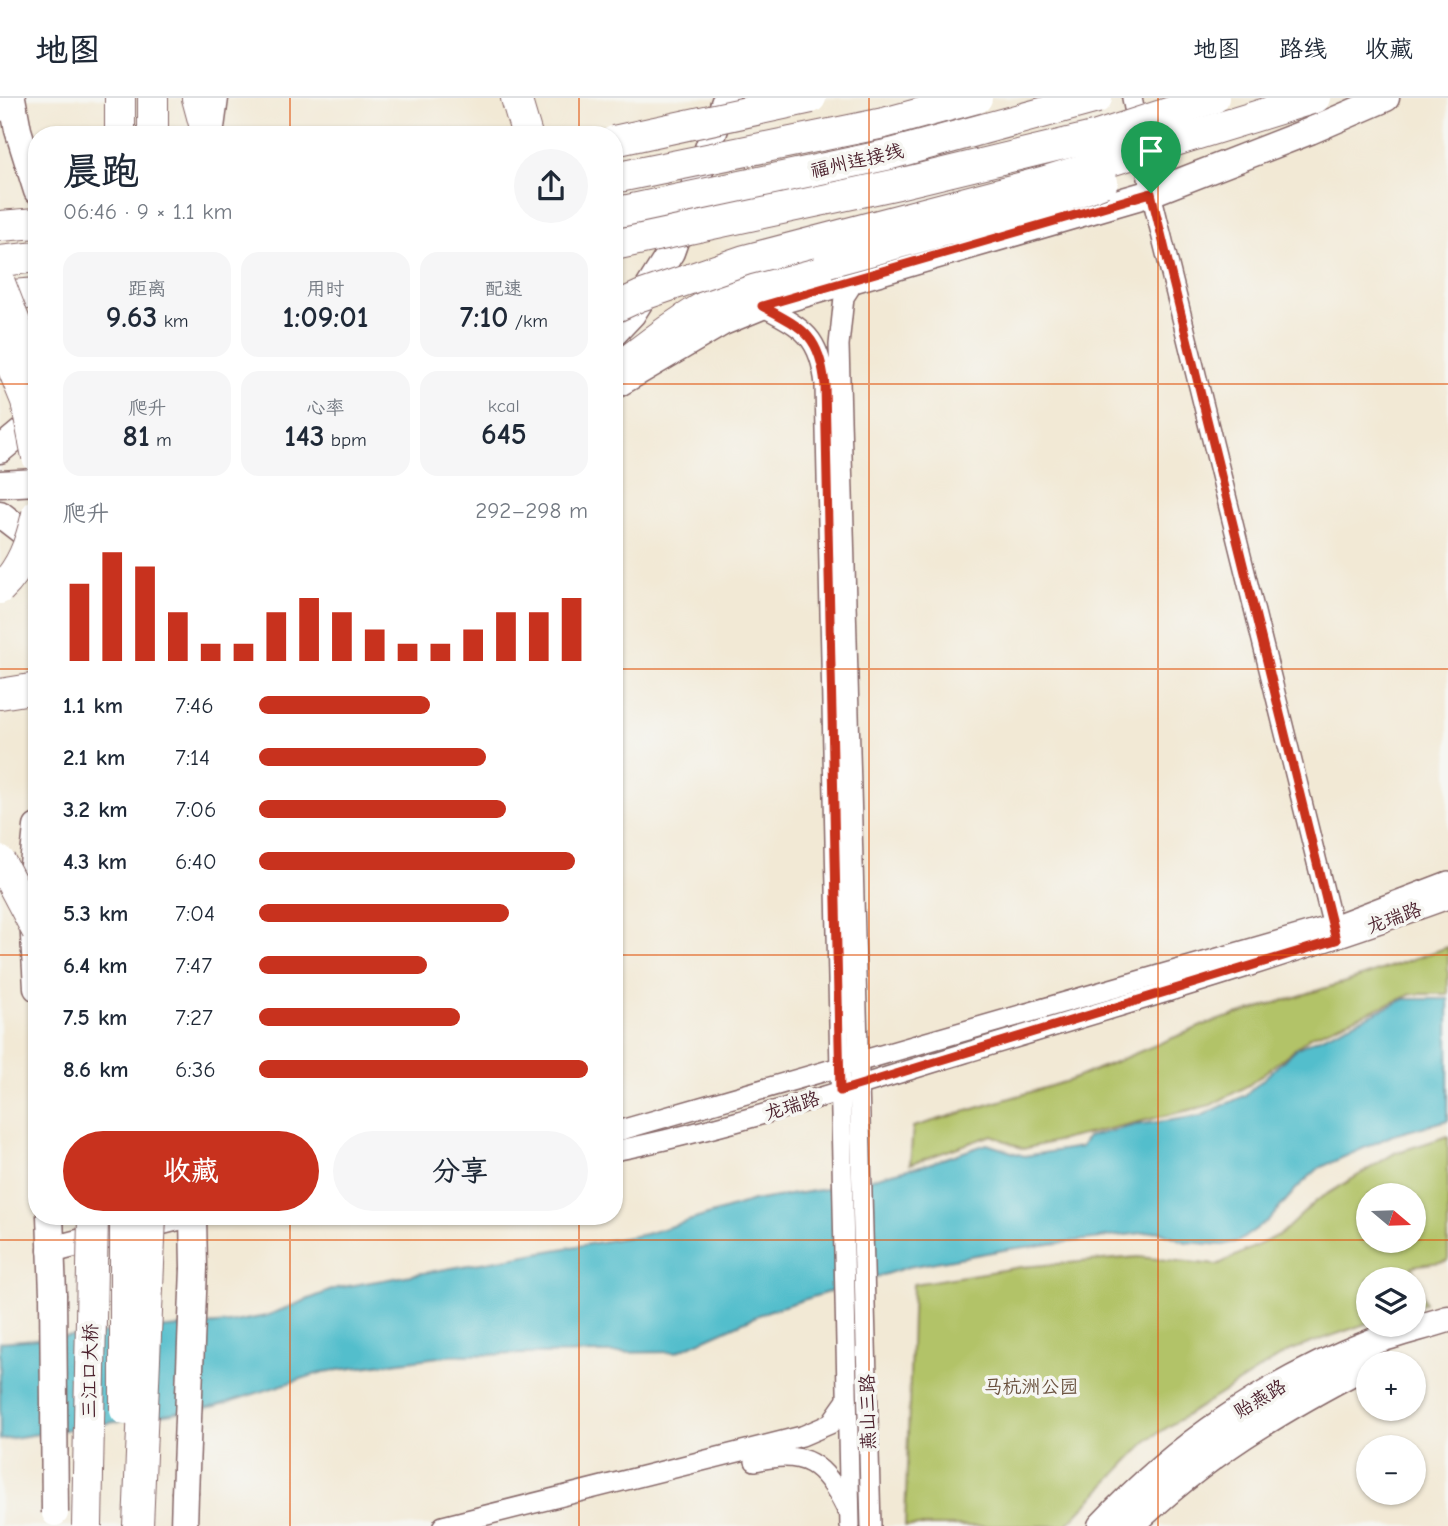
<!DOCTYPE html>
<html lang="zh">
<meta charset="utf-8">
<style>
:root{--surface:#fff;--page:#f6f6f7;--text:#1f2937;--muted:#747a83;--line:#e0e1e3;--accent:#c8321e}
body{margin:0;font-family:"Comic Neue","LXGW WenKai TC",sans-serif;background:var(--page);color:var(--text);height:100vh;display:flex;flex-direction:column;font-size:26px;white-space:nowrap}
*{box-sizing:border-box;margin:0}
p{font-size:23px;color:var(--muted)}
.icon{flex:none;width:38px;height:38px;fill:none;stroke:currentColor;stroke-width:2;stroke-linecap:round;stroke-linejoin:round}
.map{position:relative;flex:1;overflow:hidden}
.drawer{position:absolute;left:28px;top:28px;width:595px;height:1099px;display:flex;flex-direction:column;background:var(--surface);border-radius:28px;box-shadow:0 2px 5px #0004}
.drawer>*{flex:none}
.needle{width:46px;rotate:109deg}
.buttons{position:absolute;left:1356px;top:1085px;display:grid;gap:14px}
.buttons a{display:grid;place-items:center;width:70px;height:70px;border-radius:50%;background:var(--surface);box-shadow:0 2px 5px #0004;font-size:35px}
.pin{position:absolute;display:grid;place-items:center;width:60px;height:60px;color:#fff;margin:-72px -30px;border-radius:50% 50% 50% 0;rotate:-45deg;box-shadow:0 0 7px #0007}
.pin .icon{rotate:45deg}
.round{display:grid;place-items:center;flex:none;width:74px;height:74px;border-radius:37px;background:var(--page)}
.headline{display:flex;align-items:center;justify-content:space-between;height:119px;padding:0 35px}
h1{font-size:38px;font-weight:700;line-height:52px}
.metrics{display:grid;grid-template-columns:repeat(3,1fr);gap:10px;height:119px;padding:7px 35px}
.metrics div{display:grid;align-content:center;border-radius:18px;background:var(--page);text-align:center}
.metrics b{font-size:30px;font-weight:700}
.metrics small{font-size:19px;font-weight:400}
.metrics p{font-size:19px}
.chart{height:196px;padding:14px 35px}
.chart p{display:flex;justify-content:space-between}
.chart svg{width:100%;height:126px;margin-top:7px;stroke:var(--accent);stroke-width:6}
.primary-button{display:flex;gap:14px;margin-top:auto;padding:14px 35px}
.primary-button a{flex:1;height:80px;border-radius:42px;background:var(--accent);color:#fff;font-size:28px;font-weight:700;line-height:80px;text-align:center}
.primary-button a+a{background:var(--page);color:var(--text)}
ul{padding:0 35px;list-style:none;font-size:23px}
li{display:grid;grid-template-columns:112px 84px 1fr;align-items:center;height:52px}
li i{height:18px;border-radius:9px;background:var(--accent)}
header{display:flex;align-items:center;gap:42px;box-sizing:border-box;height:98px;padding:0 35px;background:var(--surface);border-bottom:2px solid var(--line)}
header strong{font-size:33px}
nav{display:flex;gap:38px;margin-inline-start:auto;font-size:24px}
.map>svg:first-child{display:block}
</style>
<header>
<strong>地图</strong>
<nav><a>地图</a><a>路线</a><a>收藏</a></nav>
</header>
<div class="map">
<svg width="1448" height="1428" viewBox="0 0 1448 1428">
<rect width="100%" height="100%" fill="#f6f6f2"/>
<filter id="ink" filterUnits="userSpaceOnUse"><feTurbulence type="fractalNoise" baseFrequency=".0143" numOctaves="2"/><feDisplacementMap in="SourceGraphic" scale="14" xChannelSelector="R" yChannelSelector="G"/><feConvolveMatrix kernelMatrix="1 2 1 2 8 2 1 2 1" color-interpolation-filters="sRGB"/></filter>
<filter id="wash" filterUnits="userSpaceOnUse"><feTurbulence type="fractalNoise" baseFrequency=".00686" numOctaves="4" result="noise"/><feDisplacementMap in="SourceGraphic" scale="28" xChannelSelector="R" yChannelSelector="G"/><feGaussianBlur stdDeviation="1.57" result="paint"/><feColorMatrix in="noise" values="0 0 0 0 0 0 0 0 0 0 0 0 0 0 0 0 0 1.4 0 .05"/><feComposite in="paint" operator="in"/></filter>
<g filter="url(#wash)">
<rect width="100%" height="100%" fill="#f2e9d5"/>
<!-- green -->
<g fill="#b2c367" stroke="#7e7149" stroke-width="2" fill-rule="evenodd">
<path d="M 1448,849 L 1448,896 L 1412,896 L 1311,938 L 1249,987 L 1211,1007 L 1023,1051 L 992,1037 L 910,1066 L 913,1029 L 1071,982 L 1209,925 L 1349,883 Z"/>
<path d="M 1448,1038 L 1448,1163 L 1412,1168 L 1425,1205 L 1414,1209 L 1414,1181 L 1368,1181 L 1368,1225 L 1289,1253 L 1149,1341 L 1066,1428 L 905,1428 L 913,1186 L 1021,1169 L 1138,1159 L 1217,1167 L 1281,1136 L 1316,1103 L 1395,1055 ZM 1368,1097 L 1414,1097 L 1414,1143 L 1368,1143 Z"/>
</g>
<!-- water -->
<path fill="#52becc" stroke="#4e6e7c" stroke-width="2" d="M 1405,901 L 1448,901 L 1448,1022 L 1393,1037 L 1319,1070 L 1296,1091 L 1270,1121 L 1239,1143 L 1223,1147 L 1186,1144 L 1159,1133 L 1009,1151 L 908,1169 L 768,1213 L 676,1254 L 454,1257 L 323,1274 L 216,1308 L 0,1342 L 0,1244 L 229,1225 L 266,1218 L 337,1190 L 646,1136 L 753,1103 L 838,1089 L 928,1066 L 987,1046 L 1024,1058 L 1081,1049 L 1087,1039 L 1136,1027 L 1201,1018 L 1246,997 L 1297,950 Z"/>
</g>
<g filter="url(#ink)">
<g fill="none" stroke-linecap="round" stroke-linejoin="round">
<defs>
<g id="minor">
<path d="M 1132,0 L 1151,95 L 1335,837"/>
<path d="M 857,179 L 844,199 L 839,247 L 871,1428"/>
<path d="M 762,208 C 803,230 820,238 825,287 L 850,1428"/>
<path d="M 614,1034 L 1333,827 L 1448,783"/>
<path d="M 614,1053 C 734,1029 849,990 965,955 C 1127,906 1289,859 1448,801"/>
<path d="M 755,1363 C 805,1351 824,1365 846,1410"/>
<path d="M 443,1428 L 802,1338 L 830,1326 L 847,1302"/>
</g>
<g id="major">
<path d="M 12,0 L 18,32 L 37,93"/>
<path d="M 210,37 L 215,0"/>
<path d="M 614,235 L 632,216 L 671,154 L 726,0"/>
<path d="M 614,288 L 723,224 L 762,208 L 1151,95 L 1310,33 L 1386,0"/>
<path d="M 0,352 L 37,321"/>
<path d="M 0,386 L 37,384"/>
<path d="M 0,416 L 22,433 L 37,454"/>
<path d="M 37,729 L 31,786 L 37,890"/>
<path d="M 50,1118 L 53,1196"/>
<path d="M 193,1118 L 194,1170"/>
<path d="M 51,1152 L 182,1118"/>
<path d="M 184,1428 L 185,1396"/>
<path d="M 1101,1428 C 1176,1348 1269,1284 1372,1244 C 1396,1235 1423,1229 1448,1221"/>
<path d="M 1131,1428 C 1201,1359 1281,1311 1368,1266"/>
</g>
<g id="highway">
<path d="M 197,0 L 207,37"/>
<path d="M 516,0 L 527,37"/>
<path d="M 0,8 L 4,0"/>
<path d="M 120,37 L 120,0"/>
<path d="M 153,37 L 153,0"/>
<path d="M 0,128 L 37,125"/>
<path d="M 0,163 L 37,159"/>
<path d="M 0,198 L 37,195"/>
<path d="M 614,273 C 647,248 679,222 716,202 C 751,184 790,174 828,164"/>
<path d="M 0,596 L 37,590"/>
</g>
</defs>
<!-- minor casing -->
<use href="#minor" stroke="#856666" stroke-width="22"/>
<!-- major casing -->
<use href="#major" stroke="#856666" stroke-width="29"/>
<!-- highway casing -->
<use href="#highway" stroke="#856666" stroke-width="32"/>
<!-- minor -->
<use href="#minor" stroke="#fff" stroke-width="19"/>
<!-- major -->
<use href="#major" stroke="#fff" stroke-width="26"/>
<!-- highway -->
<use href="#highway" stroke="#fff" stroke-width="30"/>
<defs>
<g id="major-bridge">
<path d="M 53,1196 L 55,1415"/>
<path d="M 185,1396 L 194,1170"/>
</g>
<g id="highway-bridge">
<path d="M 614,43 L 811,0"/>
<path d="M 614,80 L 884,25 L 977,0"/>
<path d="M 614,115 L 891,56 L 1097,0"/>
<path d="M 614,147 L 898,86 L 1097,38 L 1214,0"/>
<path d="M 828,164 L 1049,105 L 1103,84"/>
<path d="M 0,185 L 30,263"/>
<path d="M 614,210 L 640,198 L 745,162 L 1042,84 L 1315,0"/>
<path d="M 0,239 L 26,303 L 37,359"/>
<path d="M 0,491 C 22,470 30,445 37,416"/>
<path d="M 0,763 L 37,833"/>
<path d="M 125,1118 L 125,1312"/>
<path d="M 87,1428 L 93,1118"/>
<path d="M 138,1428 L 151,1118"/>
</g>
</defs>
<!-- major-bridge casing -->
<use href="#major-bridge" stroke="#856666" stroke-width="29" stroke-linecap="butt"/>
<!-- highway-bridge casing -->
<use href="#highway-bridge" stroke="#856666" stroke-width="32" stroke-linecap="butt"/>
<!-- major-bridge -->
<use href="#major-bridge" stroke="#fff" stroke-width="26"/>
<!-- highway-bridge -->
<use href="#highway-bridge" stroke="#fff" stroke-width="30"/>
</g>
</g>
<g fill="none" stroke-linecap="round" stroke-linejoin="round" filter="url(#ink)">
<defs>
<path id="route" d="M 1151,95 L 1336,842 L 840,993 L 825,287 C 820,237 803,230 762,208 Z"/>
</defs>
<!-- route casing -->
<use href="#route" stroke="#fff" stroke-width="14"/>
<!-- route -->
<use href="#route" stroke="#c8321e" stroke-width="9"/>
</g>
<!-- grid -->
<path fill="none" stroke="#e0560e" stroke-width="2" stroke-opacity="0.55" d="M 290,0 L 290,37M 579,0 L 579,37M 869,0 L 869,1428M 1158,0 L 1158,1428M 0,286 L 37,286M 614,286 L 1448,286M 0,571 L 37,571M 614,571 L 1448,571M 0,857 L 37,857M 614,857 L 1448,857M 290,1118 L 290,1428M 579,1118 L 579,1428M 0,1142 L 1368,1142M 1414,1142 L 1448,1142"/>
<g text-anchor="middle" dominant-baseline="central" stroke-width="7" stroke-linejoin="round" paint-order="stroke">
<!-- street labels -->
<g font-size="19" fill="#4a1f2b" stroke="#f6f6f2">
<text transform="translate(857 63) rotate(-13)">福州连接线</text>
<text transform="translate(1394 820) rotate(-20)">龙瑞路</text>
<text transform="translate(792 1008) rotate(-17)">龙瑞路</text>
<text transform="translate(90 1273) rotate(-89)">三江口大桥</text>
<text transform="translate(1260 1301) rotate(-31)">贻燕路</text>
<text transform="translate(868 1314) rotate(-91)">燕山三路</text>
</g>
<!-- park labels -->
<g font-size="19" fill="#69503d" stroke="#f6f6f2">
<text x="1031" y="1289">马杭洲公园</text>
</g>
</g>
</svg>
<div class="buttons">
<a><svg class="needle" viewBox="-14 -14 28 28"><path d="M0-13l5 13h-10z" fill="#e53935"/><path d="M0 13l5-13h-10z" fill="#747a83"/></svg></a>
<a><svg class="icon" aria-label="layers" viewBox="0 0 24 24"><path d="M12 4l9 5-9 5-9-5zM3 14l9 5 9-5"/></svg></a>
<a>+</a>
<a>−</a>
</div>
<div class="pin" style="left:1151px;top:95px;background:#1e9e55"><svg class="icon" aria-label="arrive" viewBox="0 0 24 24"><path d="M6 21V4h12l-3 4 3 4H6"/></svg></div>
<section class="drawer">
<div class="headline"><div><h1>晨跑</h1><p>06:46 · 9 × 1.1 km</p></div><a class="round"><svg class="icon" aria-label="share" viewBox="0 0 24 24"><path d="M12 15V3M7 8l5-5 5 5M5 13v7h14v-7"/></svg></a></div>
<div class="metrics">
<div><p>距离</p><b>9.63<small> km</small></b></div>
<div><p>用时</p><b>1:09:01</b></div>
<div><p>配速</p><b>7:10<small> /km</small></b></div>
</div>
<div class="metrics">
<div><p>爬升</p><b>81<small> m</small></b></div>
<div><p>心率</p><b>143<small> bpm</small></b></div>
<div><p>kcal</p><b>645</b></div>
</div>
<div class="chart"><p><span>爬升</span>292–298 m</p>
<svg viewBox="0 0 160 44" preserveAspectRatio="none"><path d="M5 44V17M15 44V6M25 44V11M35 44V27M45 44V38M55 44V38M65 44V27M75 44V22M85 44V27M95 44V33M105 44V38M115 44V38M125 44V33M135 44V27M145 44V27M155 44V22"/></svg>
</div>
<ul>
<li><b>1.1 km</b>7:46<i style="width:52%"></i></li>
<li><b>2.1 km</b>7:14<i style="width:69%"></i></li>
<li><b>3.2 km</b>7:06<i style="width:75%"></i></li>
<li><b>4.3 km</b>6:40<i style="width:96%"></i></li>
<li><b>5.3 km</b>7:04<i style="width:76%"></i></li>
<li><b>6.4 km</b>7:47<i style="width:51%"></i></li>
<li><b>7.5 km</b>7:27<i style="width:61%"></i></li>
<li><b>8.6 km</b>6:36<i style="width:100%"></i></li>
</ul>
<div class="primary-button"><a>收藏</a><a>分享</a></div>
</section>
</div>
